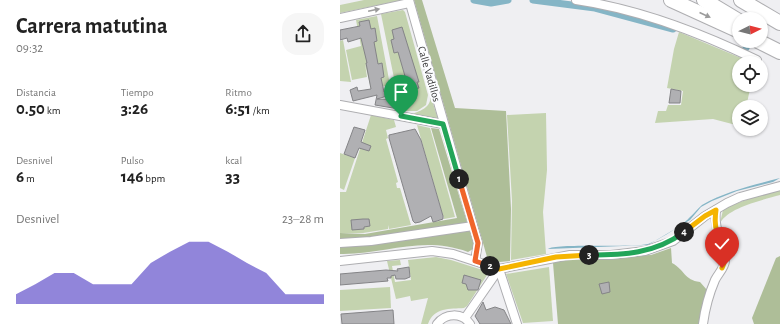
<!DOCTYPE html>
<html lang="es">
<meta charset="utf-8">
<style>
:root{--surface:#fff;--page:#f6f6f6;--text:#222;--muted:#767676;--accent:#6352cb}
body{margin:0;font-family:"Alegreya Sans",sans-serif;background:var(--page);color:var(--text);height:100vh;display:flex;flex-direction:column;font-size:15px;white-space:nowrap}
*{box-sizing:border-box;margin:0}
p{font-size:13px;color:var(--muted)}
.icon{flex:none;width:22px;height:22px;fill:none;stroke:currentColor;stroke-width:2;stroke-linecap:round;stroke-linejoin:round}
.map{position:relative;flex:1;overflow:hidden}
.side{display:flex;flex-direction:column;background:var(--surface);width:340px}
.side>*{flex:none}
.needle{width:26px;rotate:84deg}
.tools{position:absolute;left:392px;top:12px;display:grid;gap:8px}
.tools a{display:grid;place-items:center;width:36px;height:36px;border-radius:50%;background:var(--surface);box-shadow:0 1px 3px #0004;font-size:20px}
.pin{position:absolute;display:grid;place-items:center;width:34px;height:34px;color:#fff;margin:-41px -17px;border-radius:50% 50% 50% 0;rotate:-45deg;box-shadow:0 0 4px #0007}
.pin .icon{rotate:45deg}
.km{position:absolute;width:20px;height:20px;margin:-10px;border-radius:50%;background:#222;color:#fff;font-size:11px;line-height:20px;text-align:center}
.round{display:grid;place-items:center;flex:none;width:42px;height:42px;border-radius:16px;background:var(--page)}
.head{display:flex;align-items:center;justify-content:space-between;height:68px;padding:0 16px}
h1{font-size:22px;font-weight:600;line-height:30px}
.figures{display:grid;grid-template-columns:repeat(3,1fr);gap:6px;height:68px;padding:4px 16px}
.figures div{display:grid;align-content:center}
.figures b{font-size:17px;font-weight:600}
.figures small{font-size:11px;font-weight:400}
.figures p{font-size:11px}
.chart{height:112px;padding:8px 16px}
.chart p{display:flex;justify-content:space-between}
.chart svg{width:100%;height:72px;margin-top:4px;fill:var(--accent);opacity:.7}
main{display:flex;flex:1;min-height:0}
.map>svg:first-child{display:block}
</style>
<main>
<section class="side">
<div class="head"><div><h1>Carrera matutina</h1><p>09:32</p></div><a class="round"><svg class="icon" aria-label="share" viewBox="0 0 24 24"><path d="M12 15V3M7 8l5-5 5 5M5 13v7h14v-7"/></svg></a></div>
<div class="figures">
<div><p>Distancia</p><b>0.50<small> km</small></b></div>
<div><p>Tiempo</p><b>3:26</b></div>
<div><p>Ritmo</p><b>6:51<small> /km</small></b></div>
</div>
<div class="figures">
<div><p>Desnivel</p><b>6<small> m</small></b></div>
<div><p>Pulso</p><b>146<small> bpm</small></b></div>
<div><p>kcal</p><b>33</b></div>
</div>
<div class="chart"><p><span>Desnivel</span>23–28 m</p>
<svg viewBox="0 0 160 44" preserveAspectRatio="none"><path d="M0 44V38L10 32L20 25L30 25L40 32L50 32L60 32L70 19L80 12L90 6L100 6L110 12L120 19L130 25L140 38L150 38L160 38V44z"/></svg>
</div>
</section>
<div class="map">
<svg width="440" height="324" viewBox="0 0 440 324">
<rect width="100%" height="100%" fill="#efeff2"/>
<!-- green -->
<g fill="#c4d3af">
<path d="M 24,0 L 62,0 L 0,13 L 0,5 Z"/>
<path d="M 63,10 L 65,12 L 88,95 L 86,105 L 77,111 L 65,111 L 68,96 L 60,91 L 55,83 L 41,14 Z"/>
<path d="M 37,16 L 50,85 L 31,89 L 25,64 L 27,77 L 12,80 L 6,50 L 21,46 L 16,20 Z"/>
<path d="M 339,32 L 413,63 L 399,63 L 399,85 L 411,85 L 406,107 L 399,107 L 399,129 L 406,129 L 406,132 L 401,133 L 396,125 L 373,119 L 315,123 L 318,111 L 326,111 L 328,105 L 341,105 L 343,91 L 327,88 L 334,49 Z"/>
<path d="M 3,40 L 11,82 L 0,81 L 0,41 Z"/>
<path d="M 91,97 L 98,119 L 73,114 C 81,110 89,109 91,97 Z"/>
<path d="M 206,113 L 207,170 L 203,212 L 206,254 L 171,260 L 172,201 L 167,115 Z"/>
<path d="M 31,115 L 54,120 L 56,127 L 46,130 L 48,138 L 46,139 L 58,182 L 56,183 L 57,188 L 60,188 L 71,225 L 49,229 L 49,225 L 48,229 L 23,233 L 0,233 L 0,192 L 6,192 Z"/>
<path d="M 77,125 L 90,128 L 115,217 L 104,219 Z"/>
<path d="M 0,153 L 15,158 L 4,190 L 0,188 Z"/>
<path d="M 440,188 L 440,195 C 423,200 389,207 380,223 L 383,210 L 389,206 Z"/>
<path d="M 96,257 L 111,260 L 149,272 L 127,306 L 124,308 C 110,309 94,307 88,324 L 81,324 L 88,298 L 71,301 L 70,296 L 56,299 L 47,261 L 60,260 L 61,265 L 52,266 L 55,282 L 71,280 L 68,260 Z"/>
<path d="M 209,267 L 213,321 L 183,323 L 166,274 Z"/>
<path d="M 50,287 L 51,308 L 0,311 L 0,290 Z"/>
</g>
<!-- forest -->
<g fill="#aebe98">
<path d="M 74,0 L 82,0 L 115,108 L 166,111 L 171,209 L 170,261 L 160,262 L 147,257 Z"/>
<path d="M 91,128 L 99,129 L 133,242 L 133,249 L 128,252 C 80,235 46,255 0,254 L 0,233 L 25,234 L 117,218 Z"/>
<path d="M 331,248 L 332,263 C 345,270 344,280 360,282 L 367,290 L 361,324 L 218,324 L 213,263 L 217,259 L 311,255 Z"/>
<path d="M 440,256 L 440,324 L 414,324 L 412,318 L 436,258 Z"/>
</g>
<!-- water -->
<path fill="#85b5c6" d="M 440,178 L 433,182 L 397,191 L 372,201 L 361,207 L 350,220 L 308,245 L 208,249 C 215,243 290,248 308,244 C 317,241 343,225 349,218 C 354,214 357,209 362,205 C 386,191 414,185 440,178 Z"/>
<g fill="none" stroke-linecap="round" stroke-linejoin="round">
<!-- canal -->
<g stroke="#85b5c6" stroke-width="7">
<path d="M 134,0 L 151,3 L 168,0"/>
<path d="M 193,0 L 255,8 L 333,29"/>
<path d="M 406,48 L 408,43"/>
</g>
</g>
<!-- building -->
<g fill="#b0b0b3" stroke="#848487">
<path d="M 29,20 L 31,29 L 35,28 L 37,41 L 34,42 L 38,64 L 42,63 L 44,77 L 41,78 L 44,92 L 54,94 L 37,99 L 67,100 L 65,110 L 35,105 L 37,95 L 13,101 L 10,90 L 17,87 L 18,91 L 31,89 L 26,63 L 27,63 L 21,38 L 8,42 L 7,38 L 0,40 L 0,30 L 20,26 L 19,22 Z"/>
<path d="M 62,27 L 79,82 L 77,82 L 79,88 L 69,90 L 58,52 L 54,53 L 51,40 L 54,39 L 52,30 Z"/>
<path d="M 331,89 L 341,91 L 340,103 L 329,103 Z"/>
<path d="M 14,127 L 25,130 L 21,142 L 31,146 L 29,151 L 19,148 L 15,158 L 4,154 Z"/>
<path d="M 75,129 L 81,140 L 103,216 L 103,219 L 97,221 L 93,222 L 91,216 L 80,222 L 75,223 L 73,221 L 49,138 L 49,135 Z"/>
<path d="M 23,219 L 29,219 L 30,226 L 24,227 L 24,229 L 12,230 L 11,220 Z"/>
<path d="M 69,267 L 70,277 L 65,279 L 56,279 L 55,275 L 51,276 L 51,278 L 47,278 L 48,281 L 0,285 L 0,274 L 46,270 L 58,271 L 57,269 Z"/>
<path d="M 124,275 L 141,280 L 138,290 L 128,290 L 126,284 L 122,283 Z"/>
<path d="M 269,282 L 270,292 L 262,294 L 259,284 Z"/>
<path d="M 143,302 L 146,310 L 155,307 L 164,310 L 171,324 L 140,324 L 135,316 Z"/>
<path d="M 53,310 L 54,324 L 2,324 L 1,314 Z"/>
</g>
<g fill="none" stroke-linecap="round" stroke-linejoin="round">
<defs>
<g id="street">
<path d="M 69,0 L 138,243 L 135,261"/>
<path d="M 236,0 C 299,9 359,32 417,60"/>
<path d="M 0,18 L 69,3"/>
<path d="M 0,105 L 103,124"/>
<path d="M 0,243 L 31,241 L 133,226"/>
<path d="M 0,261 L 92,251 L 113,254 L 159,269 L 230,255 L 271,255 L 305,251 L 333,241 L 365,216 L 387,203 L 400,197 L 440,186"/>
<path d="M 159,269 L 177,324"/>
<path d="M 125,318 L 159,269"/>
<path d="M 97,324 C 105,313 122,312 130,324"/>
<path d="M 363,324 C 365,309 369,294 375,280 C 378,274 385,267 385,261 C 386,243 373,233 376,210"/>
</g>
<g id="highway">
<path d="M 331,0 L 399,31"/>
<path d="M 364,0 L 399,21"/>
<path d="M 401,0 L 440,23"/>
<path d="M 418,41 L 440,52"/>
</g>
</defs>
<!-- street casing -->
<use href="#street" stroke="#aeaeb1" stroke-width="10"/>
<!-- highway casing -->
<use href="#highway" stroke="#aeaeb1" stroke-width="16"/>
<!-- street -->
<use href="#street" stroke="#fff" stroke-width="8"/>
<!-- highway -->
<use href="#highway" stroke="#fff" stroke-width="14"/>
</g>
<!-- one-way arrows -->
<defs><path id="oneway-solid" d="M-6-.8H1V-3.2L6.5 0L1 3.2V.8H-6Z"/></defs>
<g fill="#9c9c9c">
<use href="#oneway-solid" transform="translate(34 10) rotate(-12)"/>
<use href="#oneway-solid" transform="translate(365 15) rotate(24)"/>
</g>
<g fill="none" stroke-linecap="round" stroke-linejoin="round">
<defs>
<path id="split-1" d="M 61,116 L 103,124 L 119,179"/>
<path id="split-2" d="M 119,179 L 138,243 L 135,261 L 150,266"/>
<path id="split-3" d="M 150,266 L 159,269 L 216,257 L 249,255"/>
<path id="split-4" d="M 249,255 C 283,255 315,254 344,232"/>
<path id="split-5" d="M 344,232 L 365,216 L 376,210 C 375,217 374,224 377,232 C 380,245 389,255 382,268"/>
</defs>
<!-- split-1 casing -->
<use href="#split-1" stroke="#fff" stroke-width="8"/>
<!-- split-2 casing -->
<use href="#split-2" stroke="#fff" stroke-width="8"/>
<!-- split-3 casing -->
<use href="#split-3" stroke="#fff" stroke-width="8"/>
<!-- split-4 casing -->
<use href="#split-4" stroke="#fff" stroke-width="8"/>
<!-- split-5 casing -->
<use href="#split-5" stroke="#fff" stroke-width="8"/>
<!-- split-1 -->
<use href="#split-1" stroke="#22a559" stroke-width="5"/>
<!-- split-2 -->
<use href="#split-2" stroke="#f0652b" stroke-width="5"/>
<!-- split-3 -->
<use href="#split-3" stroke="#f5b400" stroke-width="5"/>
<!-- split-4 -->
<use href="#split-4" stroke="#22a559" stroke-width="5"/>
<!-- split-5 -->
<use href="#split-5" stroke="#f5b400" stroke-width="5"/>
</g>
<g text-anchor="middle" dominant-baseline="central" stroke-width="4" stroke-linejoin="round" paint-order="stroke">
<!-- street labels -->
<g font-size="11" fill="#383839" stroke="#fcfdff">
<text transform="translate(89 74) rotate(74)">Calle Vadillos</text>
</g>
</g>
</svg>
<div class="tools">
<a><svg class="needle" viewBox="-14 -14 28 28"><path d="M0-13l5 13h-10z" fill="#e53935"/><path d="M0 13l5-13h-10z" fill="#767676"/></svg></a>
<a><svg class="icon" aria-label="locate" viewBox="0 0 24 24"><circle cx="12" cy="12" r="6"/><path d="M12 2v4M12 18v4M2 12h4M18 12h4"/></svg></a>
<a><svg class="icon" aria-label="layers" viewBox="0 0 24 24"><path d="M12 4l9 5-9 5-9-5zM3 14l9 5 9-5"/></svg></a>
</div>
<div class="pin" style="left:61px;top:116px;background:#1e9e55"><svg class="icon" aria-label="arrive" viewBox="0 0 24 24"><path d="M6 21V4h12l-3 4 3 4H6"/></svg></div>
<div class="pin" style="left:382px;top:268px;background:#d93025"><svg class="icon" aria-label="check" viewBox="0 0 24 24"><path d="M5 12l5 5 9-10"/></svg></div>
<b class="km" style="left:119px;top:179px">1</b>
<b class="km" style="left:150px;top:266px">2</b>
<b class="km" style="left:249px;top:255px">3</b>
<b class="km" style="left:344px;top:232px">4</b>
</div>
</main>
